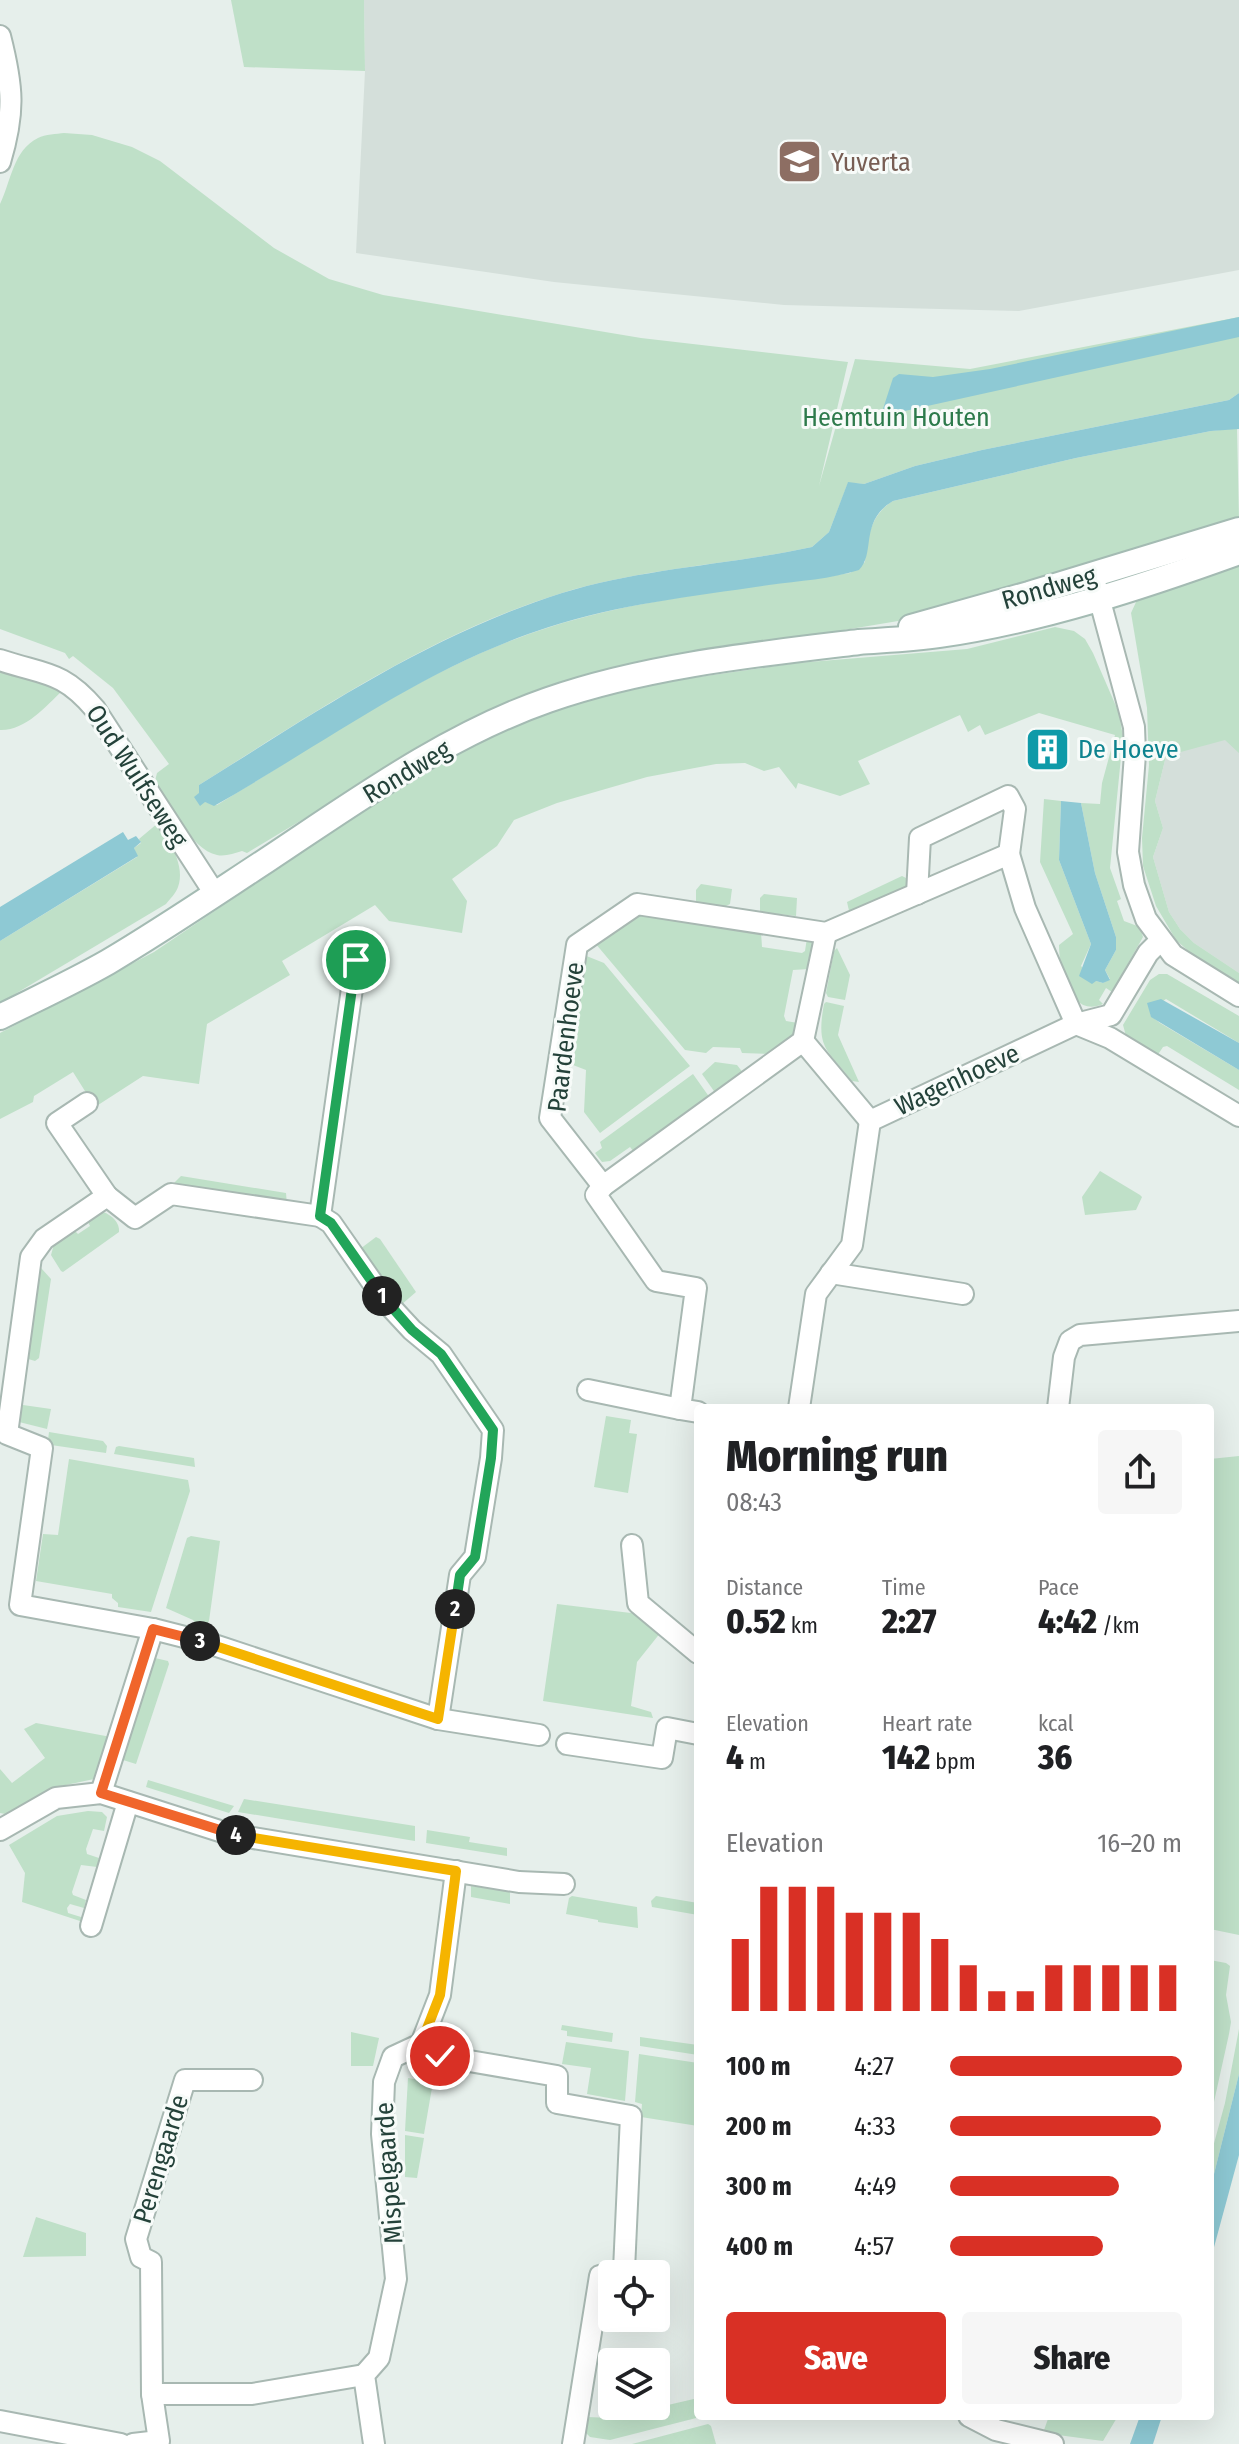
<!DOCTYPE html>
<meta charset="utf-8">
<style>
:root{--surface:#fff;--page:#f6f6f6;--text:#202124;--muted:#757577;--accent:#d93025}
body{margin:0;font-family:"Fira Sans Condensed",sans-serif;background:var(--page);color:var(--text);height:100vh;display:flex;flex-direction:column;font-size:30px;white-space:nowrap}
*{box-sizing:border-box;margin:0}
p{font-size:26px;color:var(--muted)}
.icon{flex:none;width:44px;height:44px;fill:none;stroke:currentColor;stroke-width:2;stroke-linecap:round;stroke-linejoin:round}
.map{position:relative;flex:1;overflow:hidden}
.panel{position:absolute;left:694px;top:1404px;width:520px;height:1016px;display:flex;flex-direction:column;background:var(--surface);border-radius:8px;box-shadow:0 8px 32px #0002}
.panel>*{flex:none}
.controls{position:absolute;left:598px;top:2260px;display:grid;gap:16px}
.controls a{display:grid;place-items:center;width:72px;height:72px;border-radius:8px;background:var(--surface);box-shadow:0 8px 32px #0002;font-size:40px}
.pin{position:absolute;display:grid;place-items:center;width:68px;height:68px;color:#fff;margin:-34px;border:4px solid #fff;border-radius:50%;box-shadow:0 2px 8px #0007}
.km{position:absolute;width:40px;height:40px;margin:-20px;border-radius:50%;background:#222;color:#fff;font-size:22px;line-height:40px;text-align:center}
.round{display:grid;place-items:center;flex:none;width:84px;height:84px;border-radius:8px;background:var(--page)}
.head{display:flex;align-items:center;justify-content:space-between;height:136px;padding:0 32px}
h1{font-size:44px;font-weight:800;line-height:60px}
.metrics{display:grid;grid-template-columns:repeat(3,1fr);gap:12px;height:136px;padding:8px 32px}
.metrics div{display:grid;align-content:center}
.metrics b{font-size:34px;font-weight:800}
.metrics small{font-size:22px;font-weight:400}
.metrics p{font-size:22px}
.chart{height:224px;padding:16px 32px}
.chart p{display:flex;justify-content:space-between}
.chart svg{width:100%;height:144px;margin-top:8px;stroke:var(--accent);stroke-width:6}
.primary-button{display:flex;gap:16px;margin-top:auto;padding:16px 32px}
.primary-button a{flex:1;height:92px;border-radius:8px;background:var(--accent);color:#fff;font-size:32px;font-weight:800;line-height:92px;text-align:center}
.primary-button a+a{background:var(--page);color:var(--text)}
ul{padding:0 32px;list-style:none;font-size:26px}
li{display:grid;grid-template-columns:128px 96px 1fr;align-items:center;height:60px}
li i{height:20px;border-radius:10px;background:var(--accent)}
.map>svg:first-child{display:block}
</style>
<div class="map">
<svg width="1239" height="2444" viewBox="0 0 1239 2444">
<rect width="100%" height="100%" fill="#e6efeb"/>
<!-- built -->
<g fill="#d4dfda">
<path d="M 364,0 L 1239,0 L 1239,270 L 1019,311 L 784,305 L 554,282 L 356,253 L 365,71 Z"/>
<path d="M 1239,586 L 1239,973 L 1194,943 L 1180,929 L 1169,912 L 1153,857 L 1163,828 L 1155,801 L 1166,756 Z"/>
</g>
<!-- green -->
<g fill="#bfe0c8">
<path d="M 231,0 L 364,0 L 365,71 L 244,67 Z"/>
<path d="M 64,133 L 92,135 L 132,147 L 160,161 L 274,248 L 329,279 L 383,295 L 641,338 L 848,362 L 819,486 L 855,359 L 970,369 L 1239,317 L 1239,393 L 1229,400 L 982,450 L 915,466 L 864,484 L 848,483 L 829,532 L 812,547 C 730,565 643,568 562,593 C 430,634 315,712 199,785 L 205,802 L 217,805 C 325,740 429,665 550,627 C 644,597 752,588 850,573 L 865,562 C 867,538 871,514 893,501 L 1076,458 L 1211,431 L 1237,428 L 1239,519 L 922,617 L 646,663 L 415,752 L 247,853 L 242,851 C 234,853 225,857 217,855 C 191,850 168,802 155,781 L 157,773 L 169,764 L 113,688 L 73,656 L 69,659 L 65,653 L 0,629 L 0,204 C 11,182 13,150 38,138 C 45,134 57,134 64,133 Z"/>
<path d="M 1239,563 L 1239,753 L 1225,740 L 1166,756 L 1155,801 L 1163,828 L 1153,857 L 1169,912 L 1180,929 L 1194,943 L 1239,973 L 1239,983 L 1194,956 L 1176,940 L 1156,906 L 1143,866 L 1142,838 L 1149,765 L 1147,708 L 1131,613 L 1137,600 L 1150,590 Z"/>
<path d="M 1055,627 L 1074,631 L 1085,639 L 1093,653 L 1119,713 L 1123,737 L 1110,868 L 1121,899 L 1117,901 L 1124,921 L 1140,927 L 1143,937 L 1112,992 L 1106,988 L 1099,1000 L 1103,1004 C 1070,1019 1059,968 1059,945 L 1073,934 L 1040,862 L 1044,799 L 1061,801 L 1059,860 L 1091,944 L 1081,966 L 1096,981 L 1103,983 L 1110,979 L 1105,970 L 1116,950 L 1116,937 L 1095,873 L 1081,803 L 1100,804 L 1102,783 L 1115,735 L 1039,713 L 985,735 L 980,725 L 968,732 L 960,715 L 858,761 L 870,784 L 840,796 L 798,783 L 796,789 L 779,767 L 764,771 L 745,763 L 716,764 L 647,777 L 557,803 L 514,820 L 497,846 L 452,879 L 467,901 L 462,933 L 389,921 L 375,905 L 282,961 L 290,975 L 207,1024 L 199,1084 L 143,1076 L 95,1107 L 73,1072 L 34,1096 L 33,1102 L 0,1119 L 0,1033 L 154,952 L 373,804 L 497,732 L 541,714 L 587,699 L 670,681 L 797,663 L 967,649 Z"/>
<path d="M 12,671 L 63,690 C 45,707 25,731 0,730 L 0,672 Z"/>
<path d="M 158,823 C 169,839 186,867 178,887 C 176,893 170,899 166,904 L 0,1003 L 0,941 L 137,857 L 134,848 L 141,843 L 139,839 Z"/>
<path d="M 902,876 L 910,880 L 904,891 L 850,915 L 847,902 Z"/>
<path d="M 701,884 L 732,889 L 730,904 L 724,907 L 699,903 L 696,901 L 696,890 Z"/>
<path d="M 764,894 L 797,898 L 796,916 L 760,912 L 760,898 Z"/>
<path d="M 636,913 L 761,932 L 762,947 L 802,953 L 805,951 L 807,938 L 813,940 L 814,948 L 809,969 L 793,970 L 784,1016 L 786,1021 L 798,1023 L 797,1034 L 772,1054 L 742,1053 L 740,1048 L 713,1047 L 706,1053 L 685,1050 L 595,943 Z"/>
<path d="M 837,948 L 850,975 L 845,1000 L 828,997 L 826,993 L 834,951 Z"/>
<path d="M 584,955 L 604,963 L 690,1066 L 600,1133 L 584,1112 L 586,1070 L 573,1065 L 578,1029 L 572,1026 Z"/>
<path d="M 1159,974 L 1167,974 L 1239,1016 L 1239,1043 L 1166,999 L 1150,1010 L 1151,1016 L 1160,1023 L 1239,1070 L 1239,1090 L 1167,1046 L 1163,1047 L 1157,1056 L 1126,1036 L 1123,1025 L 1150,980 Z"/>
<path d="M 826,1002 L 844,1006 L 838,1035 L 859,1082 L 852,1081 C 826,1048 816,1048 824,1004 Z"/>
<path d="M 715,1062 L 737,1065 L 744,1074 L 716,1094 L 702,1074 Z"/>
<path d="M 693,1074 L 710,1098 L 634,1152 L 630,1147 L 610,1161 L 602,1162 L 595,1153 L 602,1148 L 600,1142 Z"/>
<path d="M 1100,1171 L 1140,1195 L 1142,1197 L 1136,1210 L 1085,1215 L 1082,1197 Z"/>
<path d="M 181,1176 L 286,1193 L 287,1205 L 172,1185 Z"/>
<path d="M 103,1212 C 112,1215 120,1223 119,1232 L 63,1272 L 61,1271 L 51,1255 L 54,1244 L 74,1230 L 78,1234 L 90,1226 L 87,1220 Z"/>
<path d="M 376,1237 L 380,1239 L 416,1292 L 401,1305 L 360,1249 Z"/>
<path d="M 41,1268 L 51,1279 L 39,1358 L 35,1361 L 25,1358 L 37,1269 Z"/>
<path d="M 23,1405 L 51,1409 L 47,1429 L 19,1422 L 17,1419 L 18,1407 Z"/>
<path d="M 606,1416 L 631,1420 L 629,1433 L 637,1434 L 628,1493 L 594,1487 Z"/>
<path d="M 49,1432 L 103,1441 L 107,1446 L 106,1453 L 51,1445 L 48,1440 Z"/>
<path d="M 119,1446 L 194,1458 L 195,1467 L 114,1454 L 116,1447 Z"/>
<path d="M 1239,1456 L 1239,1935 L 1210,1929 L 1210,1459 Z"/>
<path d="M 69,1459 L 188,1480 L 190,1491 L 151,1612 L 118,1607 L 118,1603 L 112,1598 L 112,1594 L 36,1581 L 43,1534 L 58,1535 Z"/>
<path d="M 191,1536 L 220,1541 L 209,1621 L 206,1626 L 196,1624 L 193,1620 L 166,1608 L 187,1538 Z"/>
<path d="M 557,1604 L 639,1614 L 661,1632 L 637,1662 L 631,1706 L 651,1712 L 653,1718 L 543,1701 Z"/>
<path d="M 155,1658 L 168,1661 L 169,1664 L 136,1764 L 123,1760 Z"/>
<path d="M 36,1723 L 111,1737 L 99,1774 L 94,1779 L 52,1788 L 5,1814 L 0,1813 L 0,1769 L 12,1783 L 45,1758 L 24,1729 Z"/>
<path d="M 148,1780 L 234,1806 L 229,1813 L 146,1787 Z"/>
<path d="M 244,1799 L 415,1826 L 415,1841 L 238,1812 Z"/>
<path d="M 88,1811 L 102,1812 L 107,1817 L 104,1831 L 93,1829 L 86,1849 L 87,1854 L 99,1858 L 97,1867 L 81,1865 L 72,1892 L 73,1895 L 86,1900 L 84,1908 L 70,1904 L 67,1908 L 68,1913 L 81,1917 L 83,1922 L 22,1902 L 25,1873 L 9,1845 L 57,1816 Z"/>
<path d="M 427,1830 L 470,1837 L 469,1842 L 507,1848 L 507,1856 L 426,1843 Z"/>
<path d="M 471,1886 L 510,1891 L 510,1904 L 471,1897 Z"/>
<path d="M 572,1896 L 637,1907 L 638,1928 L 598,1922 L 598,1920 L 566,1914 L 569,1898 Z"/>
<path d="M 656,1896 L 698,1903 L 698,1915 L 652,1907 L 651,1901 Z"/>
<path d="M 1210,1960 L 1226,1963 L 1230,1966 L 1226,1995 L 1231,2022 L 1229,2034 L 1210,2120 Z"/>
<path d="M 562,2025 L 613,2033 L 612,2042 L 567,2036 L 567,2031 L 561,2030 Z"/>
<path d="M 1239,2029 L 1239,2074 L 1210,2190 L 1210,2158 L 1225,2103 Z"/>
<path d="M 351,2032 L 379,2038 L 373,2066 L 351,2066 Z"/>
<path d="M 640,2037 L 698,2045 L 698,2055 L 640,2046 Z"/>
<path d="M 566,2042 L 629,2051 L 625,2101 L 587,2094 L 591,2068 L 562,2064 Z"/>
<path d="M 639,2054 L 698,2063 L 698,2126 L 641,2117 L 642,2104 L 635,2102 Z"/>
<path d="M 408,2078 L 433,2082 L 424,2134 L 405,2131 Z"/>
<path d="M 405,2135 L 424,2138 L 417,2178 L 405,2177 Z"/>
<path d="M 36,2217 L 86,2233 L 86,2256 L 23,2257 Z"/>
<path d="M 698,2398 L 698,2416 L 704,2416 L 610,2440 L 590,2437 L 586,2433 L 587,2417 L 612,2418 Z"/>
<path d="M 1049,2416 L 1118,2416 L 1103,2441 L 1043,2433 Z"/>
<path d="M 708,2424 L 711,2426 L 716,2444 L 632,2444 Z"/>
</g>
<!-- water -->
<g fill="#8ec9d4">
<path d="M 1239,317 L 1239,337 L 891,414 L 882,412 L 893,378 L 899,374 L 933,377 L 990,369 Z"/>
<path d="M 1239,393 L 1239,429 L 1211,431 L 1076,458 L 893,501 C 859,521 876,553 859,570 C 831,579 799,581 769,585 C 696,596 620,604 549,627 C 424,667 327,742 214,806 L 205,802 L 200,806 L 194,797 L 199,793 L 199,785 C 316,712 429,635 562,593 C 643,568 729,565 812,547 L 829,532 L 848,482 L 864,484 L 915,466 L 982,450 L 1229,400 Z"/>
<path d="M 1061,801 L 1081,803 L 1095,873 L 1116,937 L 1116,950 L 1105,970 L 1110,980 L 1103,983 L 1096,981 L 1092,984 L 1079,976 L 1091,944 L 1059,860 Z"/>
<path d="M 123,832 L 128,840 L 136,836 L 141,842 L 134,848 L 138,856 L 0,941 L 0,907 Z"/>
<path d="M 1161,999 L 1239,1043 L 1239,1070 L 1151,1017 L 1147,1003 Z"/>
<path d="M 1239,2074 L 1239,2155 L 1210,2262 L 1210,2190 Z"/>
<path d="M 1140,2416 L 1162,2416 L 1153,2444 L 1130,2444 Z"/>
</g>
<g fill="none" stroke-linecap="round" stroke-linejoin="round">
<defs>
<g id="street">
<path d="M 0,36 C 13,87 15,112 0,162"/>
<path d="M 1096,586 L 1134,727 L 1135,754 L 1128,852 L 1134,885 L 1146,919 L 1173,955 L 1239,996"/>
<path d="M 0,660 C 44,675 62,670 95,709 L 215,894"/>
<path d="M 917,894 L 920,838 L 1008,796 L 1015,809 L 1009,854"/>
<path d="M 356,960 L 320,1216 L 331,1223 L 386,1302 L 412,1330 L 441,1354 L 493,1430 L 491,1458 L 475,1557 L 460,1575 L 438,1719"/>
<path d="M 803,1041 L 826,933"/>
<path d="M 87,1103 L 57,1123 L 107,1196"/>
<path d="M 870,1121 L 803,1041 L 603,1186 L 550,1118 L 577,945 L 637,904 L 826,933 L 1009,854 L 1025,908 L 1076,1024 L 1110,1038 L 1239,1116"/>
<path d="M 603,1186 L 596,1195 L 656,1281 L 696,1288 L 680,1409 L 698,1412"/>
<path d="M 320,1216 L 171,1194 L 135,1218 L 107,1196 L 44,1239 L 31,1257 L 7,1434 L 42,1448 L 20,1605 L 153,1629 L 208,1643 L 438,1719 L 539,1735"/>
<path d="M 831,1273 L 963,1294"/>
<path d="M 588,1390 L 680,1409"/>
<path d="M 799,1408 L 816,1294 L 852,1245 L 870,1121 L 1076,1024 L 1111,1015 L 1148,953 L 1160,941"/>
<path d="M 1058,1408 L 1064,1357 L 1070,1341 L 1080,1335 L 1239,1321"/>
<path d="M 632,1545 L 638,1603 L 698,1653"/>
<path d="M 567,1744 L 662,1758 L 667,1728 L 698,1734"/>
<path d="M 101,1793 L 153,1629"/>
<path d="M 0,1830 L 56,1798 L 101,1793 L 229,1834 L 519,1882 L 564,1884"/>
<path d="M 91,1926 L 128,1802"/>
<path d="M 421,2044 L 440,2056 L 557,2076 L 557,2103 L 631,2116 L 624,2270 L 600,2276 L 573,2444"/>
<path d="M 152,2394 L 151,2262 L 141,2257 L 136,2239 L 185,2080 L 252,2080"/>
<path d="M 969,2416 L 996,2430 L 1053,2444"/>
<path d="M 0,2421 L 121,2444"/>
<path d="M 133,2444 L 159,2441 L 152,2394 L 252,2394 L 364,2375"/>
<path d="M 374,2444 L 364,2375 L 379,2358 L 396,2279 L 382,2134 L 384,2082 L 393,2057 L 421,2044 L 440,1995 L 456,1871"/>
</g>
<g id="secondary">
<path d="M 911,627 L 1029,594 L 1239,530"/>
<path d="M 0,1017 C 36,999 73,982 108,962 C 162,930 215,894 267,860 C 356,801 447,735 548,700 C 645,666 758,654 859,642 C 886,640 913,639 940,635 C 1042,620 1142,587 1239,552"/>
</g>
</defs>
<!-- street casing -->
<use href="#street" stroke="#a8b8b2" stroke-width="24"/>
<!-- secondary casing -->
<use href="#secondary" stroke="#a4bbb3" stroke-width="28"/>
<!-- street -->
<use href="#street" stroke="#fff" stroke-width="20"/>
<!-- secondary -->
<use href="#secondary" stroke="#fff" stroke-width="24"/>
</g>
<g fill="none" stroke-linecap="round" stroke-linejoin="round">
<defs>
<path id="split-1" d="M 356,960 L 320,1216 L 331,1223 L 382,1296"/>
<path id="split-2" d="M 382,1296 L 412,1330 L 441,1354 L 493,1430 L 491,1458 L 475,1557 L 460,1575 L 455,1609"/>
<path id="split-3" d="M 200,1641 L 438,1719 L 455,1609"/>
<path id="split-4" d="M 200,1641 L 153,1629 L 101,1793 L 236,1835"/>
<path id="split-5" d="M 236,1835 L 456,1871 L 440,1995 L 421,2044 L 440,2056"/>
</defs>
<!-- split-1 casing -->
<use href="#split-1" stroke="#fff" stroke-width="16"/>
<!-- split-2 casing -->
<use href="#split-2" stroke="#fff" stroke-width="16"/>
<!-- split-3 casing -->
<use href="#split-3" stroke="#fff" stroke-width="16"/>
<!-- split-4 casing -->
<use href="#split-4" stroke="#fff" stroke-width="16"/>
<!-- split-5 casing -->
<use href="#split-5" stroke="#fff" stroke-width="16"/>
<!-- split-1 -->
<use href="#split-1" stroke="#22a559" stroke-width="10"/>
<!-- split-2 -->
<use href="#split-2" stroke="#22a559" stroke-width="10"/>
<!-- split-3 -->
<use href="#split-3" stroke="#f5b400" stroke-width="10"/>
<!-- split-4 -->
<use href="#split-4" stroke="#f0652b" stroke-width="10"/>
<!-- split-5 -->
<use href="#split-5" stroke="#f5b400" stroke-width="10"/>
</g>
<!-- icons -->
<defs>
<symbol id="university-square" viewBox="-11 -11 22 22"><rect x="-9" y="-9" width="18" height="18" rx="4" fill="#8d6e63" stroke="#f7fbf9"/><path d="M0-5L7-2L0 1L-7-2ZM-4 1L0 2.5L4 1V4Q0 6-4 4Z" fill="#fff"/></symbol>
<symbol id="building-square" viewBox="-11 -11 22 22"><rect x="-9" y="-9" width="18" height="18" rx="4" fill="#0f9aa8" stroke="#f7fbf9"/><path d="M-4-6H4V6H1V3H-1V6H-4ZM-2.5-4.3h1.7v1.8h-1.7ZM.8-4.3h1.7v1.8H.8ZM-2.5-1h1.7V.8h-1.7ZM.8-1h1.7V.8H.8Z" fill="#fff"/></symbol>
</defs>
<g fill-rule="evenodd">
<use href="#university-square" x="774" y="136" width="51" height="51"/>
<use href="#building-square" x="1022" y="724" width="51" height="51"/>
</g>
<g text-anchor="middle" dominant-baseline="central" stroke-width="6" stroke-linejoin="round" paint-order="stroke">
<!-- education labels -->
<g font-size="26" fill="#785e54" stroke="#f7fbf9" text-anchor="start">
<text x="831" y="162">Yuverta</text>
</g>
<!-- park labels -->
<g font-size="26" fill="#2d7a4b" stroke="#f7fbf9">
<text x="896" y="417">Heemtuin Houten</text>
</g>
<!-- street labels -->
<g font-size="26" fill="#24423a" stroke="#f7fbf9">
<text transform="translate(1049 588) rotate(-16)">Rondweg</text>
<text transform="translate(407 772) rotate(-31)">Rondweg</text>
<text transform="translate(137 776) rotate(57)">Oud Wulfseweg</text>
<text transform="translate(566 1037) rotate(-83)">Paardenhoeve</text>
<text transform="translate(957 1080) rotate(-25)">Wagenhoeve</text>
<text transform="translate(161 2159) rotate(-73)">Perengaarde</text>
<text transform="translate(389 2173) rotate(-94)">Mispelgaarde</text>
</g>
<!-- culture labels -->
<g font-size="26" fill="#0d838f" stroke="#f7fbf9" text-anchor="start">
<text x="1078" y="749">De Hoeve</text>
</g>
</g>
</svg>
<div class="controls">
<a><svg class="icon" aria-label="locate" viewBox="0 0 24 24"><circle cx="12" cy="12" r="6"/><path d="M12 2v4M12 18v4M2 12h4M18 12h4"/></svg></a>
<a><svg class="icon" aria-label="layers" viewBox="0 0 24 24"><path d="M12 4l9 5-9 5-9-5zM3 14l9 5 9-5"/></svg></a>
</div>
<div class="pin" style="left:356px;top:960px;background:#1e9e55"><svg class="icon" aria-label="arrive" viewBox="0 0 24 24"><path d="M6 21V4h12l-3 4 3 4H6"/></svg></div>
<div class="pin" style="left:440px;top:2056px;background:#d93025"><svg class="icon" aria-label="check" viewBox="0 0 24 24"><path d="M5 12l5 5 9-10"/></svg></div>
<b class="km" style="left:382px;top:1296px">1</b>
<b class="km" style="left:455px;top:1609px">2</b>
<b class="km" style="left:200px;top:1641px">3</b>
<b class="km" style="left:236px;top:1835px">4</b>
<section class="panel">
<div class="head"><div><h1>Morning run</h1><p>08:43</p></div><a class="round"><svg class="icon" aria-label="share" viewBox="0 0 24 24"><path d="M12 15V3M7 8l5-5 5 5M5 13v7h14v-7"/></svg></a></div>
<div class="metrics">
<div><p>Distance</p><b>0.52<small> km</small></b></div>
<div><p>Time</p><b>2:27</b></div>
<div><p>Pace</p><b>4:42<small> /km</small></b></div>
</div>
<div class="metrics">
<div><p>Elevation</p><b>4<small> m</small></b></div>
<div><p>Heart rate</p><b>142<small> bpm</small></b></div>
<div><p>kcal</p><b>36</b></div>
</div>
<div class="chart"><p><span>Elevation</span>16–20 m</p>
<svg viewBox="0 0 160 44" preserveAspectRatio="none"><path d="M5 44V22M15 44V6M25 44V6M35 44V6M45 44V14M55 44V14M65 44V14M75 44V22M85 44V30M95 44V38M105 44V38M115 44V30M125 44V30M135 44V30M145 44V30M155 44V30"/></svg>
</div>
<ul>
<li><b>100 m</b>4:27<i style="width:100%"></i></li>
<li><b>200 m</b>4:33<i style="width:91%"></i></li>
<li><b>300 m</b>4:49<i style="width:73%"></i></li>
<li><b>400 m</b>4:57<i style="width:66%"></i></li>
</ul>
<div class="primary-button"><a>Save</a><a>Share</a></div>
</section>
</div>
